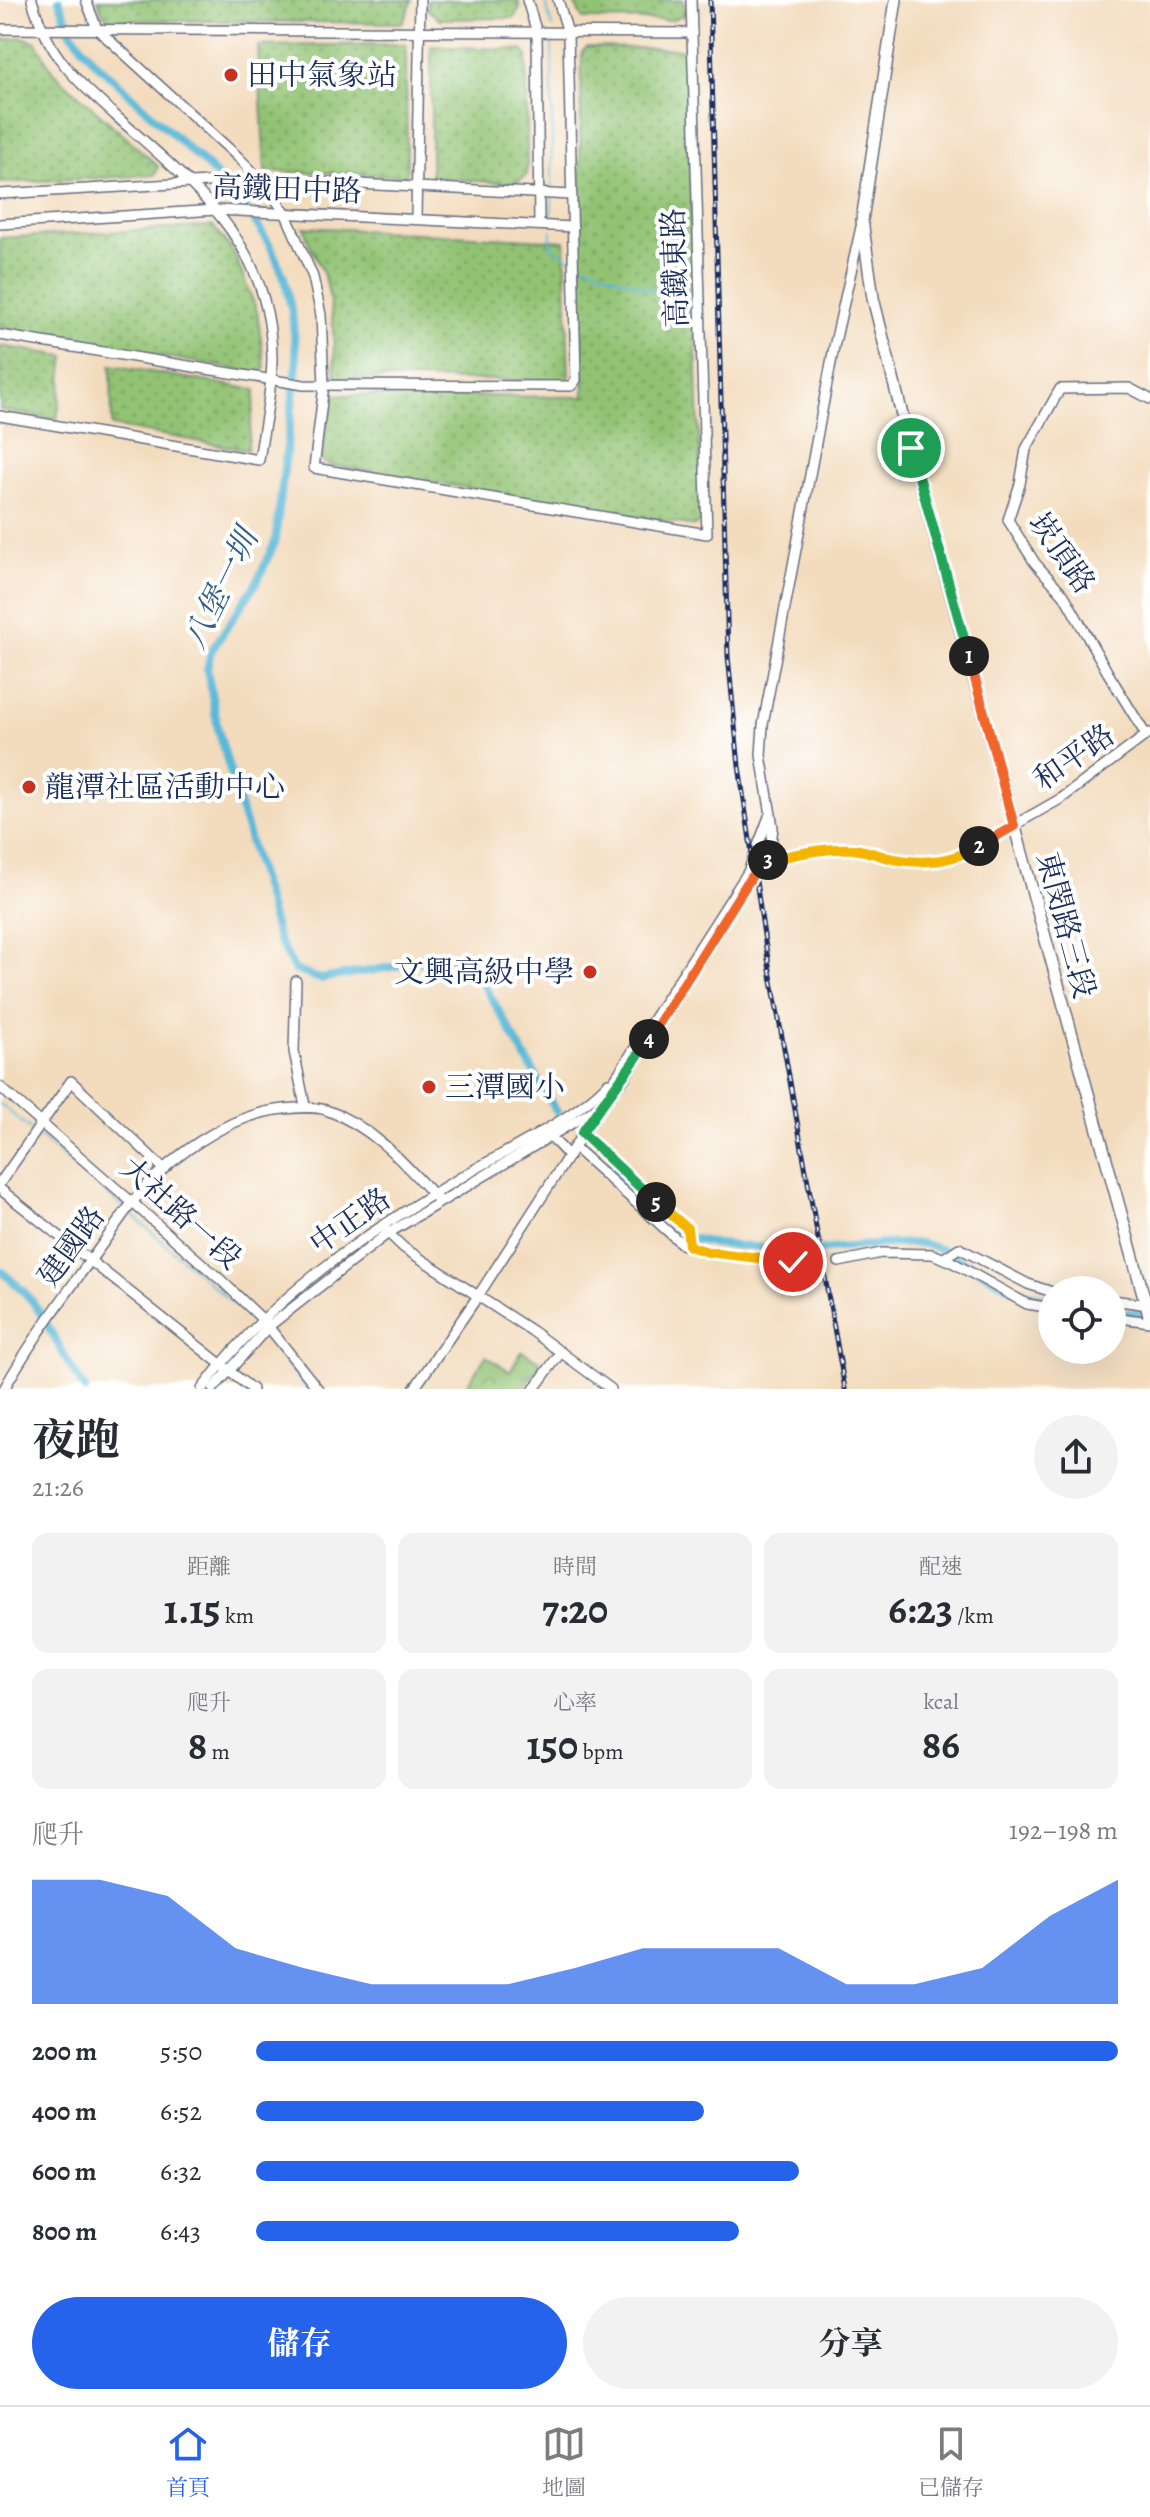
<!DOCTYPE html>
<html lang="zh-TW">
<meta charset="utf-8">
<style>
:root{--surface:#fff;--page:#f2f2f3;--text:#2b2b33;--muted:#7c7c81;--line:#e1e1e2;--accent:#2563eb}
body{margin:0;font-family:Alegreya,"Noto Serif TC",serif;background:var(--page);color:var(--text);height:100vh;display:flex;flex-direction:column;font-size:30px;white-space:nowrap}
*{box-sizing:border-box;margin:0}
p{font-size:26px;color:var(--muted)}
.icon{flex:none;width:44px;height:44px;fill:none;stroke:currentColor;stroke-width:2;stroke-linecap:round;stroke-linejoin:round}
.map{position:relative;height:1389px;overflow:hidden}
.details{display:flex;flex-direction:column;background:var(--surface);flex:1}
.details>*{flex:none}
.tools{position:absolute;left:1038px;top:1276px;display:grid;gap:16px}
.tools a{display:grid;place-items:center;width:88px;height:88px;border-radius:50%;background:var(--surface);box-shadow:0 8px 32px #0002;font-size:40px}
.pin{position:absolute;display:grid;place-items:center;width:68px;height:68px;color:#fff;margin:-34px;border:4px solid #fff;border-radius:50%;box-shadow:0 2px 8px #0007}
.km{position:absolute;width:40px;height:40px;margin:-20px;border-radius:50%;background:#222;color:#fff;font-size:22px;line-height:40px;text-align:center}
.round{display:grid;place-items:center;flex:none;width:84px;height:84px;border-radius:42px;background:var(--page)}
.overview{display:flex;align-items:center;justify-content:space-between;height:136px;padding:0 32px}
h1{font-size:44px;font-weight:700;line-height:60px}
.figures{display:grid;grid-template-columns:repeat(3,1fr);gap:12px;height:136px;padding:8px 32px}
.figures div{display:grid;align-content:center;border-radius:16px;background:var(--page);text-align:center}
.figures b{font-size:40px;font-weight:700}
.figures small{font-size:22px;font-weight:400}
.figures p{font-size:22px}
.chart{height:224px;padding:16px 32px}
.chart p{display:flex;justify-content:space-between}
.chart svg{width:100%;height:144px;margin-top:8px;fill:var(--accent);opacity:.7}
.action{display:flex;gap:16px;margin-top:auto;padding:16px 32px}
.action a{flex:1;height:92px;border-radius:48px;background:var(--accent);color:#fff;font-size:32px;font-weight:700;line-height:92px;text-align:center}
.action a+a{background:var(--page);color:var(--text)}
ul{padding:0 32px;list-style:none;font-size:26px}
li{display:grid;grid-template-columns:128px 96px 1fr;align-items:center;height:60px}
li i{height:20px;border-radius:10px;background:var(--accent)}
.tabs{display:flex;justify-content:space-around;align-items:center;height:112px;border-top:2px solid var(--line);background:var(--surface);font-size:22px;color:var(--muted)}
.tabs a{display:grid;justify-items:center;gap:4px}
.tabs .current{color:var(--accent)}
.map>svg:first-child{display:block}
</style>
<div class="map">
<svg width="1150" height="1389" viewBox="0 0 1150 1389">
<defs>
<pattern id="grass-dots" width="8" height="8" patternUnits="userSpaceOnUse" patternTransform="scale(2)"><rect width="8" height="8" fill="#92c373"/><path d="M2 2h.1M6 6h.1" fill="none" stroke="#769f62" stroke-width="1.8" stroke-linecap="round"/></pattern>
<pattern id="park-crowns" width="20" height="18" patternUnits="userSpaceOnUse" patternTransform="scale(2)"><rect width="20" height="18" fill="#92c373"/><path d="M2 6a3 3 0 1 1 6 0M12 15a3 3 0 1 1 6 0" fill="none" stroke="#769f62"/></pattern>
</defs>
<rect width="100%" height="100%" fill="#fff"/>
<filter id="ink" filterUnits="userSpaceOnUse"><feTurbulence type="fractalNoise" baseFrequency=".0125" numOctaves="2"/><feDisplacementMap in="SourceGraphic" scale="16" xChannelSelector="R" yChannelSelector="G"/><feConvolveMatrix kernelMatrix="1 2 1 2 8 2 1 2 1" color-interpolation-filters="sRGB"/></filter>
<filter id="wash" filterUnits="userSpaceOnUse"><feTurbulence type="fractalNoise" baseFrequency=".006" numOctaves="4" result="noise"/><feDisplacementMap in="SourceGraphic" scale="32" xChannelSelector="R" yChannelSelector="G"/><feGaussianBlur stdDeviation="1.8" result="paint"/><feColorMatrix in="noise" values="0 0 0 0 0 0 0 0 0 0 0 0 0 0 0 0 0 1.4 0 .05"/><feComposite in="paint" operator="in"/></filter>
<g filter="url(#wash)">
<rect width="100%" height="100%" fill="#f3dcbd"/>
<!-- grass -->
<g fill="url(#grass-dots)" stroke="#567968" stroke-width="2">
<path d="M 98,0 L 412,0 L 403,23 L 109,20 L 102,12 Z"/>
<path d="M 428,0 L 518,0 L 520,8 L 514,18 L 439,19 L 427,9 Z"/>
<path d="M 572,0 L 684,0 L 685,14 L 672,20 L 583,19 Z"/>
<path d="M 22,37 L 36,42 L 53,72 L 158,166 L 155,175 L 0,183 L 0,40 Z"/>
<path d="M 406,44 L 407,176 L 265,171 L 258,46 Z"/>
<path d="M 431,46 L 523,50 L 527,56 L 527,175 L 515,184 L 431,177 Z"/>
<path d="M 587,47 L 681,49 L 686,55 L 702,519 L 695,526 L 329,465 L 321,460 L 331,399 L 334,395 L 584,397 L 579,228 L 582,52 Z"/>
<path d="M 213,226 L 233,251 L 257,311 L 265,369 L 252,372 L 0,328 L 0,238 Z"/>
<path d="M 304,227 L 565,241 L 569,381 L 335,378 C 334,347 334,316 327,285 C 322,265 308,248 304,227 Z"/>
<path d="M 0,346 L 65,356 L 57,420 L 0,410 Z"/>
<path d="M 111,365 L 256,390 L 247,450 L 112,426 Z"/>
</g>
<!-- park -->
<path fill="url(#park-crowns)" stroke="#567968" stroke-width="2" d="M 522,1351 L 542,1363 L 522,1389 L 464,1389 L 486,1356 L 510,1371 Z"/>
<g fill="none" stroke-linecap="round" stroke-linejoin="round">
<!-- stream -->
<g stroke="#59b8d8" stroke-width="2">
<path d="M 545,0 L 552,27"/>
<path d="M 552,191 L 552,37"/>
<path d="M 551,223 L 552,197"/>
<path d="M 551,229 L 551,247 L 571,259"/>
<path d="M 577,262 L 688,304"/>
<path d="M 0,1104 L 33,1131"/>
<path d="M 38,1135 L 125,1209"/>
<path d="M 130,1213 L 254,1322"/>
<path d="M 265,1337 L 307,1389"/>
</g>
<!-- canal -->
<g stroke="#59b8d8" stroke-width="8">
<path d="M 59,0 L 71,32 L 94,61 L 223,181 L 251,215 L 271,247 L 284,277 L 292,313 L 297,365 L 275,542 L 257,582 L 211,651 L 207,670 L 218,729 L 278,939 L 295,970 L 320,979 L 392,967 L 441,956 L 463,962 L 477,973 L 557,1112"/>
<path d="M 586,1146 L 683,1236 L 716,1244 L 807,1251 L 884,1244 L 921,1243 L 943,1250 L 1012,1289 L 1052,1300"/>
<path d="M 0,1270 C 11,1280 24,1290 32,1301 C 52,1329 65,1361 85,1389"/>
<path d="M 1112,1311 L 1150,1315"/>
</g>
</g>
</g>
<g filter="url(#ink)">
<g fill="none" stroke-linecap="round" stroke-linejoin="round">
<!-- minor-tunnel -->
<path stroke="#c8b9aa" stroke-width="9" stroke-dasharray="9 4.5" stroke-linecap="butt" d="M 793,1262 L 839,1262"/>
<defs>
<g id="minor">
<path d="M 86,0 L 97,29 L 237,156 L 260,179 L 285,212 L 313,277 L 321,315 L 324,385 L 314,468 L 707,534 L 691,0"/>
<path d="M 527,0 L 537,33 L 539,223"/>
<path d="M 0,29 L 692,33"/>
<path d="M 0,194 L 260,179 L 571,195"/>
<path d="M 416,218 L 420,0"/>
<path d="M 0,224 L 216,210 L 573,227"/>
<path d="M 0,335 L 304,385 L 571,386 L 576,380 L 568,33 L 558,0"/>
<path d="M 0,416 L 259,460 C 264,426 272,391 272,357 C 270,241 195,187 116,116 C 73,77 49,57 32,0"/>
<path d="M 1146,735 L 1108,673 L 1064,595 L 1035,563 L 1008,520 L 1020,484 L 1026,449 L 1060,389 L 1129,388 L 1150,399"/>
<path d="M 761,862 L 826,850 L 854,849 L 911,862 L 932,862 L 958,857 L 1062,798 L 1149,733"/>
<path d="M 296,981 L 294,1051 L 305,1106"/>
<path d="M 0,1087 L 222,1281 L 263,1320 L 318,1389"/>
<path d="M 606,1093 L 748,872 L 770,814"/>
<path d="M 582,1133 L 676,1221 L 687,1228 L 689,1246"/>
<path d="M 549,1135 L 569,1156"/>
<path d="M 575,1148 L 683,1245 L 708,1252 L 793,1262"/>
<path d="M 0,1183 L 71,1081 L 164,1169"/>
<path d="M 0,1189 L 252,1389"/>
<path d="M 385,1230 L 404,1248 L 532,1331 L 611,1389"/>
<path d="M 944,1258 L 959,1248 L 1028,1284 L 1052,1292"/>
<path d="M 839,1262 L 881,1253 L 932,1254 L 950,1261 L 1027,1304 L 1052,1308"/>
<path d="M 1112,1300 L 1148,1305"/>
<path d="M 1112,1317 L 1150,1322"/>
<path d="M 4,1389 C 29,1344 59,1304 89,1262 C 104,1243 117,1222 132,1203 C 166,1159 228,1114 284,1109 C 298,1108 312,1106 326,1110 C 373,1126 407,1166 439,1201"/>
<path d="M 202,1389 C 270,1297 367,1232 465,1175 C 509,1149 574,1119 608,1083"/>
<path d="M 213,1389 L 268,1327 L 387,1234 L 599,1107 L 624,1079 L 751,877 L 770,853 L 773,827 L 761,755 L 763,725 L 834,347 L 861,227"/>
<path d="M 414,1389 L 478,1296 L 598,1110"/>
<path d="M 534,1389 L 561,1352"/>
</g>
<path id="major" d="M 896,0 L 862,220 L 873,298 L 906,431 L 1150,1319"/>
</defs>
<!-- minor casing -->
<use href="#minor" stroke="#676c7f" stroke-width="12"/>
<!-- major casing -->
<use href="#major" stroke="#676c7f" stroke-width="14"/>
<!-- minor -->
<use href="#minor" stroke="#fff" stroke-width="9"/>
<!-- major -->
<use href="#major" stroke="#fff" stroke-width="11"/>
<defs>
<path id="rail" d="M 710,0 L 728,656 L 739,766 L 765,942 L 845,1389"/>
</defs>
<!-- rail casing -->
<use href="#rail" stroke="#1b2f5e" stroke-width="5"/>
<!-- rail -->
<use href="#rail" stroke="#fff" stroke-width="2" stroke-dasharray="6" stroke-linecap="butt"/>
</g>
</g>
<g fill="none" stroke-linecap="round" stroke-linejoin="round" filter="url(#ink)">
<defs>
<path id="split-1" d="M 911,448 L 969,656"/>
<path id="split-2" d="M 969,656 L 1014,826 L 979,846"/>
<path id="split-3" d="M 768,860 C 795,855 825,847 853,849 C 865,850 878,855 889,858 C 921,865 950,863 979,846"/>
<path id="split-4" d="M 649,1039 L 751,877 L 764,861 L 768,860"/>
<path id="split-5" d="M 649,1039 C 628,1072 603,1101 582,1133 L 656,1202"/>
<path id="split-6" d="M 656,1202 L 687,1228 L 689,1246 L 708,1252 L 793,1262"/>
</defs>
<!-- split-1 casing -->
<use href="#split-1" stroke="#fff" stroke-width="16"/>
<!-- split-2 casing -->
<use href="#split-2" stroke="#fff" stroke-width="16"/>
<!-- split-3 casing -->
<use href="#split-3" stroke="#fff" stroke-width="16"/>
<!-- split-4 casing -->
<use href="#split-4" stroke="#fff" stroke-width="16"/>
<!-- split-5 casing -->
<use href="#split-5" stroke="#fff" stroke-width="16"/>
<!-- split-6 casing -->
<use href="#split-6" stroke="#fff" stroke-width="16"/>
<!-- split-1 -->
<use href="#split-1" stroke="#22a559" stroke-width="10"/>
<!-- split-2 -->
<use href="#split-2" stroke="#f0652b" stroke-width="10"/>
<!-- split-3 -->
<use href="#split-3" stroke="#f5b400" stroke-width="10"/>
<!-- split-4 -->
<use href="#split-4" stroke="#f0652b" stroke-width="10"/>
<!-- split-5 -->
<use href="#split-5" stroke="#22a559" stroke-width="10"/>
<!-- split-6 -->
<use href="#split-6" stroke="#f5b400" stroke-width="10"/>
</g>
<!-- markers -->
<g fill="#c8321e" stroke="#fff" stroke-width="3">
<circle cx="231" cy="75" r="8"/>
<circle cx="29" cy="787" r="8"/>
<circle cx="590" cy="972" r="8"/>
<circle cx="429" cy="1087" r="8"/>
</g>
<g text-anchor="middle" dominant-baseline="central" stroke-width="8" stroke-linejoin="round" paint-order="stroke">
<!-- poi labels -->
<g font-size="30" fill="#1b2f5e" stroke="#fff" text-anchor="start">
<text x="247" y="75">田中氣象站</text>
<text x="45" y="787">龍潭社區活動中心</text>
<text x="574" y="972" text-anchor="end">文興高級中學</text>
<text x="445" y="1087">三潭國小</text>
</g>
<!-- street labels -->
<g font-size="30" fill="#1b2f5e" stroke="#fff">
<text transform="translate(287 189) rotate(2)">高鐵田中路</text>
<text transform="translate(675 268) rotate(-92)">高鐵東路</text>
<text transform="translate(1062 553) rotate(55)">崁頂路</text>
<text transform="translate(1074 757) rotate(-35)">和平路</text>
<text transform="translate(1066 925) rotate(75)">東閔路三段</text>
<text transform="translate(181 1213) rotate(42)">大社路一段</text>
<text transform="translate(350 1221) rotate(-35)">中正路</text>
<text transform="translate(71 1246) rotate(-54)">建國路</text>
</g>
<!-- water labels -->
<g font-size="32" font-style="italic" fill="#315f89" stroke="#fff">
<text transform="translate(220 589) rotate(-64)">八堡一圳</text>
</g>
</g>
</svg>
<div class="tools">
<a><svg class="icon" aria-label="locate" viewBox="0 0 24 24"><circle cx="12" cy="12" r="6"/><path d="M12 2v4M12 18v4M2 12h4M18 12h4"/></svg></a>
</div>
<div class="pin" style="left:911px;top:448px;background:#1e9e55"><svg class="icon" aria-label="arrive" viewBox="0 0 24 24"><path d="M6 21V4h12l-3 4 3 4H6"/></svg></div>
<div class="pin" style="left:793px;top:1262px;background:#d93025"><svg class="icon" aria-label="check" viewBox="0 0 24 24"><path d="M5 12l5 5 9-10"/></svg></div>
<b class="km" style="left:969px;top:656px">1</b>
<b class="km" style="left:979px;top:846px">2</b>
<b class="km" style="left:768px;top:860px">3</b>
<b class="km" style="left:649px;top:1039px">4</b>
<b class="km" style="left:656px;top:1202px">5</b>
</div>
<section class="details">
<div class="overview"><div><h1>夜跑</h1><p>21:26</p></div><a class="round"><svg class="icon" aria-label="share" viewBox="0 0 24 24"><path d="M12 15V3M7 8l5-5 5 5M5 13v7h14v-7"/></svg></a></div>
<div class="figures">
<div><p>距離</p><b>1.15<small> km</small></b></div>
<div><p>時間</p><b>7:20</b></div>
<div><p>配速</p><b>6:23<small> /km</small></b></div>
</div>
<div class="figures">
<div><p>爬升</p><b>8<small> m</small></b></div>
<div><p>心率</p><b>150<small> bpm</small></b></div>
<div><p>kcal</p><b>86</b></div>
</div>
<div class="chart"><p><span>爬升</span>192–198 m</p>
<svg viewBox="0 0 160 44" preserveAspectRatio="none"><path d="M0 44V6L10 6L20 11L30 27L40 33L50 38L60 38L70 38L80 33L90 27L100 27L110 27L120 38L130 38L140 33L150 17L160 6V44z"/></svg>
</div>
<ul>
<li><b>200 m</b>5:50<i style="width:100%"></i></li>
<li><b>400 m</b>6:52<i style="width:52%"></i></li>
<li><b>600 m</b>6:32<i style="width:63%"></i></li>
<li><b>800 m</b>6:43<i style="width:56%"></i></li>
</ul>
<div class="action"><a>儲存</a><a>分享</a></div>
</section>
<nav class="tabs">
<a class="current"><svg class="icon" aria-label="home" viewBox="0 0 24 24"><path d="M3 11l9-7 9 7M6 9v11h12V9"/></svg>首頁</a>
<a><svg class="icon" aria-label="map" viewBox="0 0 24 24"><path d="M3 6l6-2 6 2 6-2v14l-6 2-6-2-6 2zM9 4v14M15 6v14"/></svg>地圖</a>
<a><svg class="icon" aria-label="saved" viewBox="0 0 24 24"><path d="M7 4h10v16l-5-4-5 4z"/></svg>已儲存</a>
</nav>
